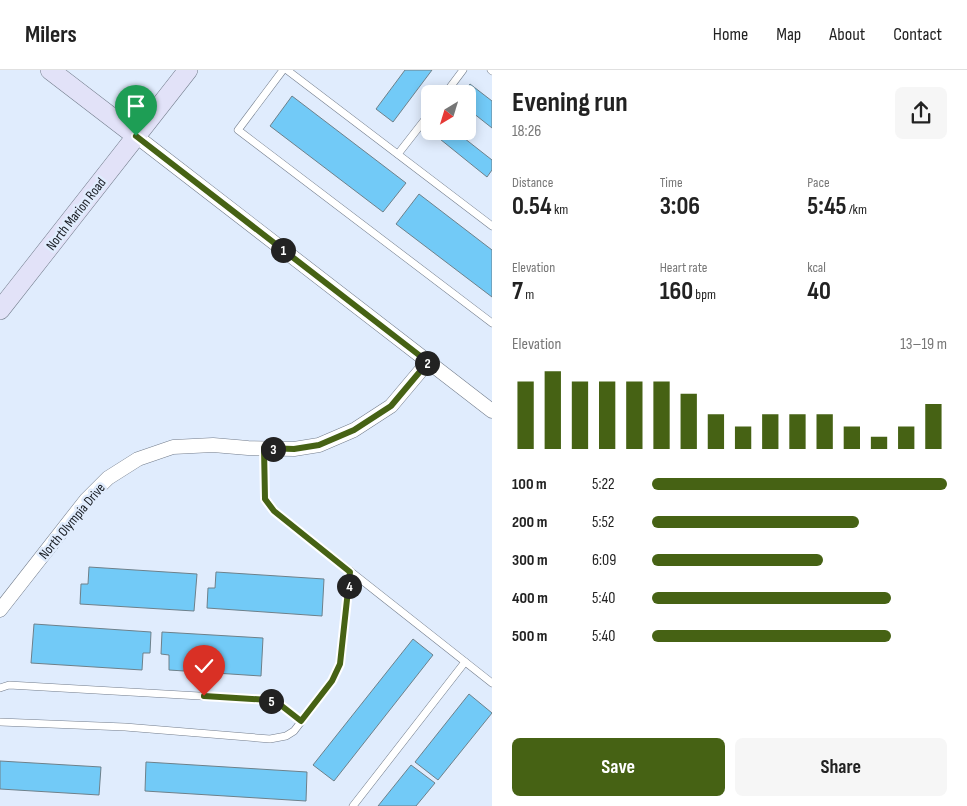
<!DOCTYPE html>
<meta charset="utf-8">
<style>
:root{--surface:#fff;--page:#f6f6f6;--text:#222;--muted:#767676;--line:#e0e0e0;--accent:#466214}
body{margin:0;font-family:"Sofia Sans Condensed",sans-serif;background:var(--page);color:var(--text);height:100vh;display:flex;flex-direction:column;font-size:19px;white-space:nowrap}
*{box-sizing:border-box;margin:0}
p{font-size:16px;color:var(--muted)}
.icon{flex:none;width:28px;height:28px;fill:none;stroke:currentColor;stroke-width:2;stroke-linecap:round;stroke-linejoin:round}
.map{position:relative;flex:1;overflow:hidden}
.sheet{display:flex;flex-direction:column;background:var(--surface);width:475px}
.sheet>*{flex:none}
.needle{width:32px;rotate:218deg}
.controls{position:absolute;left:421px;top:15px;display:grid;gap:10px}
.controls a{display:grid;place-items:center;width:55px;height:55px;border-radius:8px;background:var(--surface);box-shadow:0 2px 12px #0003;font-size:25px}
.pin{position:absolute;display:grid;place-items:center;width:42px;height:42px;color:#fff;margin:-51px -21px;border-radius:50% 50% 50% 0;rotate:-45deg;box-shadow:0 0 5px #0007}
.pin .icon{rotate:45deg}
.km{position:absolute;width:25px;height:25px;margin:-12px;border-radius:50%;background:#222;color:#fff;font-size:14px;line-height:25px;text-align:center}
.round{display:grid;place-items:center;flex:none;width:52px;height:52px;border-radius:8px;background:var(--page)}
.overview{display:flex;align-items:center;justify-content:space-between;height:85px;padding:0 20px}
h1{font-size:28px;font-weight:700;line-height:38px}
.figures{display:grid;grid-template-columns:repeat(3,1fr);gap:8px;height:85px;padding:5px 20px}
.figures div{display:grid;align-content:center}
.figures b{font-size:25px;font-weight:700}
.figures small{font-size:14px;font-weight:400}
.figures p{font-size:14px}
.chart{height:140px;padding:10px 20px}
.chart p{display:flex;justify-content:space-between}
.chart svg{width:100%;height:90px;margin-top:5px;stroke:var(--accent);stroke-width:6}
.action{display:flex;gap:10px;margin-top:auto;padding:10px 20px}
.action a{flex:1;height:58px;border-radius:8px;background:var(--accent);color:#fff;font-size:20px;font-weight:700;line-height:58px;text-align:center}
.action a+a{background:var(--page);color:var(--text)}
ul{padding:0 20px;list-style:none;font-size:16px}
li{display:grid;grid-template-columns:80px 60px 1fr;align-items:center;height:38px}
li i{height:12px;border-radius:6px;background:var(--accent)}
header{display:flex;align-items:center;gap:30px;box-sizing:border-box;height:70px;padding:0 25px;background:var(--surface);border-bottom:1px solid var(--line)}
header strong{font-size:24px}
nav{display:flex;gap:28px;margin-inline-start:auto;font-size:18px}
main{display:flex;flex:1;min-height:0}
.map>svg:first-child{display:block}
</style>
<header>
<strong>Milers</strong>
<nav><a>Home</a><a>Map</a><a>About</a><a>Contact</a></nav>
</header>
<main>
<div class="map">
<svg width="492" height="736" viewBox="0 0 492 736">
<rect width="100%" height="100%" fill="#e0ecfd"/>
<!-- building -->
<g fill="#72caf7" stroke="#6e808a">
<path d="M 405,0 L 432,0 L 393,52 L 376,39 Z"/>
<path d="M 470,14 L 492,31 L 492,58 L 468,39 L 468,24 L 462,24 Z"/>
<path d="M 292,26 L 406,113 L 383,142 L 270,56 Z"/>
<path d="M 430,61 L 455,61 L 492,90 L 492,100 L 487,107 Z"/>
<path d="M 419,124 L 492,180 L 492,227 L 396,154 Z"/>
<path d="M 89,497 L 197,504 L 194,541 L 80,534 L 81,514 L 88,514 Z"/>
<path d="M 216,502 L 324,509 L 322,546 L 207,538 L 208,518 L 215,518 Z"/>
<path d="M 34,554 L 151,562 L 150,583 L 143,583 L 142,600 L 31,593 Z"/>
<path d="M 162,562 L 263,568 L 261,606 L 169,600 L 169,585 L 161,584 Z"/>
<path d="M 413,569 L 433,585 L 334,711 L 313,695 Z"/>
<path d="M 469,624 L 492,643 L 438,710 L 415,692 Z"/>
<path d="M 0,691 L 101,697 L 99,725 L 0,719 Z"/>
<path d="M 146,692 L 307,702 L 306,731 L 145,721 Z"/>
<path d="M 411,695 L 435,713 L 416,736 L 378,736 Z"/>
</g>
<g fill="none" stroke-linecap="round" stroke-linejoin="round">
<defs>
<g id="service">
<path d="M 283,0 L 238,60 L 492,253"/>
<path d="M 287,0 L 492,156"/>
<path d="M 491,0 L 492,1"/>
<path d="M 445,24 L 463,0"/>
<path d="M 398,84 L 430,43"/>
<path d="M 265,378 L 265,429 L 274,441 L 492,613"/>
<path d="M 0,618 L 9,615 L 269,630 L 278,633 L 301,651"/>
<path d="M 0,652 L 125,657 L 270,669 L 286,666 L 294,661 L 332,611 L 340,594 L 350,501"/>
<path d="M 353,736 L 465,592"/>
</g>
<g id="minor">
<path d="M 136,66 L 492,341"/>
<path d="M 0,540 L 86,430 L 108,408 L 138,389 L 173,377 L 213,375 L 248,378 L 294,379 L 319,375 L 354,360 L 391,336 L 428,292"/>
</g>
<g id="secondary">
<path d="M 50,0 L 136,66"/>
<path d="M 0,240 L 188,0"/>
</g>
</defs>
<!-- service casing -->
<use href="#service" stroke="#737d8c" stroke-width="8"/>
<!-- minor casing -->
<use href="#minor" stroke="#737d8c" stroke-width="15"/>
<!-- secondary casing -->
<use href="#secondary" stroke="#737d8c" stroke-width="20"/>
<!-- service -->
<use href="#service" stroke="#fff" stroke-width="7"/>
<!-- minor -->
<use href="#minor" stroke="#fff" stroke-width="14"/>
<!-- secondary -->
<use href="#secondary" stroke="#e2e2f8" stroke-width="19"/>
</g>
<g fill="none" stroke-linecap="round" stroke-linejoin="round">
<defs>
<path id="route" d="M 136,66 L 428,292 L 391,336 L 354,360 L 319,375 L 294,379 L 264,378 L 265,429 L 274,441 L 350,502 L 340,594 L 332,611 L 301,651 L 278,633 L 269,630 L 204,626"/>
</defs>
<!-- route casing -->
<use href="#route" stroke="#fff" stroke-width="10"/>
<!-- route -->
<use href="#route" stroke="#466214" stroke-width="6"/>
</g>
<g text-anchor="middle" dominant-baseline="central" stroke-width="5" stroke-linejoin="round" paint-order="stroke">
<!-- street labels -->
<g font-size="14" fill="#161a20" stroke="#e0ecfd">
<text transform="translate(76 144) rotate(-52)">North Marion Road</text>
<text transform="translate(72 451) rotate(-50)">North Olympia Drive</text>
</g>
</g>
</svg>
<div class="controls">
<a><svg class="needle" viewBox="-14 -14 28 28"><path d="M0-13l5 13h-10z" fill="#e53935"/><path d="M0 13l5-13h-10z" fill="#767676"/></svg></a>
</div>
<div class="pin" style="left:136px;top:66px;background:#1e9e55"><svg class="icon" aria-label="arrive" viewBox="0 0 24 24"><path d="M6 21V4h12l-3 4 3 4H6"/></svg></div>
<div class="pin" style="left:204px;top:626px;background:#d93025"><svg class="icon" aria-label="check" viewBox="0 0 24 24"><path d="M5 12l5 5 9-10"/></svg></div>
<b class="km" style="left:283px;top:180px">1</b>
<b class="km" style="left:427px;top:293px">2</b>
<b class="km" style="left:273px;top:379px">3</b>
<b class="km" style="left:349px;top:516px">4</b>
<b class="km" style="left:271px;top:631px">5</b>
</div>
<section class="sheet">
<div class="overview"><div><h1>Evening run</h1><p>18:26</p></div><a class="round"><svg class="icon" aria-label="share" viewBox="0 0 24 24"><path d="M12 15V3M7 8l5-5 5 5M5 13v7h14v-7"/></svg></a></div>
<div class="figures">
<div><p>Distance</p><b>0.54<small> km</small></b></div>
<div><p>Time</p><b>3:06</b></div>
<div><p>Pace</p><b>5:45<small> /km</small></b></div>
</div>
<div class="figures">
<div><p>Elevation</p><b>7<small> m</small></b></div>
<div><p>Heart rate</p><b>160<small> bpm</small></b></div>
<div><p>kcal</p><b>40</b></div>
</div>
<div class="chart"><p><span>Elevation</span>13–19 m</p>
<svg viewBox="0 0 160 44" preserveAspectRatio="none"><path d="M5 44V11M15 44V6M25 44V11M35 44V11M45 44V11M55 44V11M65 44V17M75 44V27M85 44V33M95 44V27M105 44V27M115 44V27M125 44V33M135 44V38M145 44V33M155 44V22"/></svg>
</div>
<ul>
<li><b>100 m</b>5:22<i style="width:100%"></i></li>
<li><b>200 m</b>5:52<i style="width:70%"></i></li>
<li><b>300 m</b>6:09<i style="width:58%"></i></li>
<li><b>400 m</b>5:40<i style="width:81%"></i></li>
<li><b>500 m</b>5:40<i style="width:81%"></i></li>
</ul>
<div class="action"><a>Save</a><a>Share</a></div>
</section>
</main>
